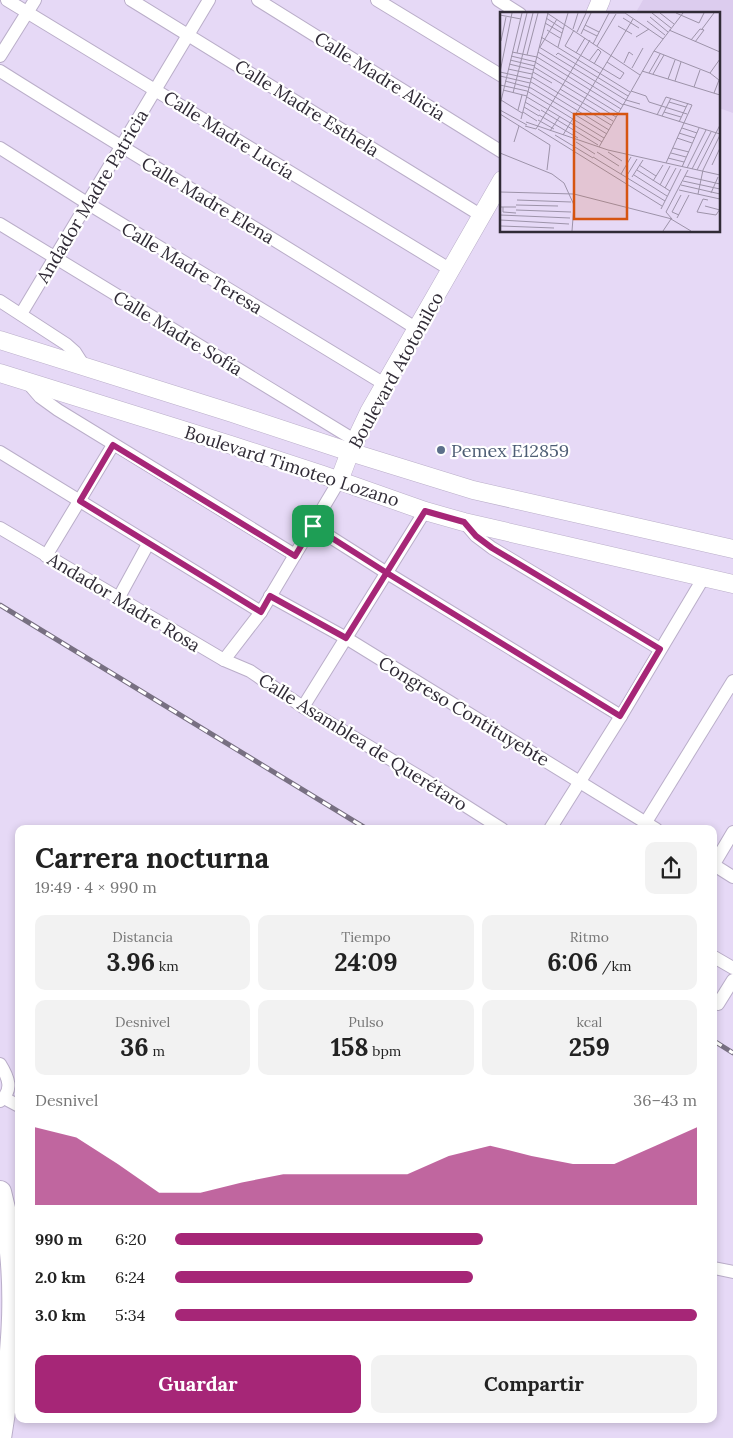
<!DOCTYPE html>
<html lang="es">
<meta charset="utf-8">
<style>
:root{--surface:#fff;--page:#f2f2f2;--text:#222;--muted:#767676;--accent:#a62677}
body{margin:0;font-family:Lora,serif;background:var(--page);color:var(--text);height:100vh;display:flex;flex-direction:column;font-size:19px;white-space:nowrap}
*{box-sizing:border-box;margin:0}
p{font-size:16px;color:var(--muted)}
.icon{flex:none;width:28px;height:28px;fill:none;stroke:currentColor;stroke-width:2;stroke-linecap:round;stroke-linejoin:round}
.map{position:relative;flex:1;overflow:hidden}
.details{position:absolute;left:15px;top:825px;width:702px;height:598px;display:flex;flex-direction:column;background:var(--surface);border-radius:10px;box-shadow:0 2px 8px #0003}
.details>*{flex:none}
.pin{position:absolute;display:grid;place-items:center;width:42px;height:42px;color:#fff;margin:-21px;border-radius:10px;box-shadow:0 2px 8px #0006}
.round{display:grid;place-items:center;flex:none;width:52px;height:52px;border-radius:10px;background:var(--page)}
.overview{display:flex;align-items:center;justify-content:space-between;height:85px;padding:0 20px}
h1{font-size:28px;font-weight:700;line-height:38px}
.figures{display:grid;grid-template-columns:repeat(3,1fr);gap:8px;height:85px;padding:5px 20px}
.figures div{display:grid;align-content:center;border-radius:10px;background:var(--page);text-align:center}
.figures b{font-size:25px;font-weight:700}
.figures small{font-size:14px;font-weight:400}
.figures p{font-size:14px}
.chart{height:140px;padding:10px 20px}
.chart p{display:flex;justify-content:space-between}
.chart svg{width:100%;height:90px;margin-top:5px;fill:var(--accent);opacity:.7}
.action{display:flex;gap:10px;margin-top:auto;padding:10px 20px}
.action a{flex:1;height:58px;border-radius:10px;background:var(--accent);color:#fff;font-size:20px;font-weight:700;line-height:58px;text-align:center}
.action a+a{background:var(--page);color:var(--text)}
ul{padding:0 20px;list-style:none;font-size:16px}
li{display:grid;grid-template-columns:80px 60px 1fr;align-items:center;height:38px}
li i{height:12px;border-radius:6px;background:var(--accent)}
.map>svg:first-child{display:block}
</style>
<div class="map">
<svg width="733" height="1438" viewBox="0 0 733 1438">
<rect width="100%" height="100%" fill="#e6d9f6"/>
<!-- built -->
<path fill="#dcccee" d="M 643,0 L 733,0 L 733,113 L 719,108 L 719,14 L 635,14 Z"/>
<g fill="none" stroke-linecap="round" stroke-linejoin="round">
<defs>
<g id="street">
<path d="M 7,0 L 451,270"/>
<path d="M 131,0 L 482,216"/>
<path d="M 258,0 L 502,152"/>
<path d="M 377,0 L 502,76"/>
<path d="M 498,0 L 520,14"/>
<path d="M 0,56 L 35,0"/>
<path d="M 0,71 C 138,158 279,241 417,329"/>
<path d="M 0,148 L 87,203 L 386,385"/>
<path d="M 0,224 L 356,441"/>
<path d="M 0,301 L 66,344 L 75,352 L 84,366"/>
<path d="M 21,314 L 209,0"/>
<path d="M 27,382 L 40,397 L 58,410 L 295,555"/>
<path d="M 0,452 L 261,612"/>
<path d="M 464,522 L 476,536 L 492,548 L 660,649"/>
<path d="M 313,526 L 387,573 L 621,716"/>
<path d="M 0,528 L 224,660 L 250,671 L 303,707 L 425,780 L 502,829"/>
<path d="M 46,556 L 113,445"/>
<path d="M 270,596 L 346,638 L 656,829"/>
<path d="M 118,599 L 148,544"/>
<path d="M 224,660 L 261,612 L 339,481"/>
<path d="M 303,707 L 425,511"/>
<path d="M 646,822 L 733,681"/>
<path d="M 550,829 L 621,716 L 704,577"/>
<path d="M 714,864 L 733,832"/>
<path d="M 714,865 L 733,877"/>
<path d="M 714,957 L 733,968"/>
<path d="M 718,1004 L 733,980"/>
<path d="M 0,1064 C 8,1077 14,1090 0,1101"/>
<path d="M 4,1098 L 19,1106"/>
<path d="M 714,1268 L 733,1272"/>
</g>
<g id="secondary">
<path d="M 595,14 L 601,0"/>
<path d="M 0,340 L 232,413 L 350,452 L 473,490 L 733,549"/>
<path d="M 0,373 L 231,445 L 320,474 L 425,511 L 464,522 L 733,584"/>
<path d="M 339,481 L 350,452 L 369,412 L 502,180"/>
</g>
<path id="highway" d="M 0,1192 C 22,1273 13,1357 0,1438"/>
</defs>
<!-- street casing -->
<use href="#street" stroke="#baaec9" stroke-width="14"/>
<!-- secondary casing -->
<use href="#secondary" stroke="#baaec9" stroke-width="19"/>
<!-- highway casing -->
<use href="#highway" stroke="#baaec9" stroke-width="24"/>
<!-- street -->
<use href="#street" stroke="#fff" stroke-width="12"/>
<!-- secondary -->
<use href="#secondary" stroke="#fff" stroke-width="18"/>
<!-- highway -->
<use href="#highway" stroke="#fff" stroke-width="22"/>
<defs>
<g id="rail">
<path d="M 0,605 L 367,829"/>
<path d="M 714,1041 L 733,1053"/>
</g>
</defs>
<!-- rail casing -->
<use href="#rail" stroke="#787082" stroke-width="5"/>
<!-- rail -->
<use href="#rail" stroke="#fff" stroke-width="3" stroke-dasharray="9" stroke-linecap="butt"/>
</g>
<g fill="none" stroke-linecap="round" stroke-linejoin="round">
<defs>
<path id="route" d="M 313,526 L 295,556 L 113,445 L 80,501 L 261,612 L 270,596 L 346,638 L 425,511 L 464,522 L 476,536 L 492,548 L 660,649 L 620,716 L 387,573 L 313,526"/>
</defs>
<!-- route casing -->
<use href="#route" stroke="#fff" stroke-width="10"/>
<!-- route -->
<use href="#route" stroke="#a62677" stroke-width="6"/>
</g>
<!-- markers -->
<circle fill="#5c6f8a" stroke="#fff" stroke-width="2" cx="441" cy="450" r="5"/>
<g text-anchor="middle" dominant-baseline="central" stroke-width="4.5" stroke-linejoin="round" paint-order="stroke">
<!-- street labels -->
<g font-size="18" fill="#302b36" stroke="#fff">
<text transform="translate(380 76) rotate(32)">Calle Madre Alicia</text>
<text transform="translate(307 108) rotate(32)">Calle Madre Esthela</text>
<text transform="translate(229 135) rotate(32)">Calle Madre Lucía</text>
<text transform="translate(92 196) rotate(-59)">Andador Madre Patricia</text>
<text transform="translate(208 200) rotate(31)">Calle Madre Elena</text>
<text transform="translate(192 268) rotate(31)">Calle Madre Teresa</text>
<text transform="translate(178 333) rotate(31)">Calle Madre Sofía</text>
<text transform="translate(396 370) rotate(-61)">Boulevard Atotonilco</text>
<text transform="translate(292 466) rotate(18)">Boulevard Timoteo Lozano</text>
<text transform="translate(124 602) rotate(31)">Andador Madre Rosa</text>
<text transform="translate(464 711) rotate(31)">Congreso Contituyebte</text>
<text transform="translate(363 742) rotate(32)">Calle Asamblea de Querétaro</text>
</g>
<!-- service labels -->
<g font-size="18" fill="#4e5e75" stroke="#fff" text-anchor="start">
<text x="451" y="450">Pemex E12859</text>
</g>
</g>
<!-- overview -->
<g transform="translate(500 12)">
<rect width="220" height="220" fill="#e6d9f6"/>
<path fill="none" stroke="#9d93a9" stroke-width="1" d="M 47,1 L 140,63M 109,1 L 125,1 L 163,27M 152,1 L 171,16M 160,1 L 174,12M 176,1 L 199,11 L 204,1M 0,3 L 21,7M 150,5 L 168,20M 46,6 L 63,17M 123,6 L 139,16M 147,9 L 165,23M 45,11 L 62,21M 85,13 L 99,20M 118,14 L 132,22M 73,17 L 78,1M 83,17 L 97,24M 202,17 L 214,1M 47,18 L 60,26M 74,18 L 65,34 L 120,67 L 124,61 L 107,50M 169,18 L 220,40M 77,20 L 86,1M 81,22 L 91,1M 41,25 L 130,80M 136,25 L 149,17M 191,28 L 200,17 L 204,18 L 195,30M 1,29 L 6,5M 93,32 L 109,1M 97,34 L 116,2M 39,35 L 126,88 L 140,92M 40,35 L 57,7M 58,35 L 68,1M 154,39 L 210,61 L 219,68 L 214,81M 12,40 L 37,45 L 121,97M 38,40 L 123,93M 17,41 L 27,1M 76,41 L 85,26M 27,43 L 38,1M 56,43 L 58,41 L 128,84M 11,44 L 36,50M 10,48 L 35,54M 89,49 L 98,37 L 101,40 L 94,52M 35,50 L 118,101M 124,51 L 129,40 L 133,43M 9,52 L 34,58M 34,55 L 116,105M 132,56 L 143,36M 8,57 L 32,62M 142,59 L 220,83M 0,60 L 12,1M 0,60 L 31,67M 33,60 L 52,71M 149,61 L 160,42M 210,61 L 220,47M 153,62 L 164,43M 0,64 L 30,71M 32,65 L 111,113M 168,67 L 175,48M 5,69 L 31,76 L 107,122M 175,69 L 181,50M 31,70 L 109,118M 0,73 L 27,79 L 104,126M 194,75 L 200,58M 60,77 L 113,109M 3,78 L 27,84M 131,79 L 146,84 L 149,90 L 187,102M 13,81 L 33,1M 27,85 L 102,130M 1,88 L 22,101M 126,88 L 154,39 L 183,1M 25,90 L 40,99M 169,90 L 186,95M 123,92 L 220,122M 0,93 L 22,1M 24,95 L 39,104M 0,98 L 27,113M 18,98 L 22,83M 41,98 L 98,133M 23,100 L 37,109M 164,100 L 181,105M 0,102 L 50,133 L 47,158M 39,103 L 78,126M 157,103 L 166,85 L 192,93 L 166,151M 162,104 L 171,86M 21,107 L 48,1M 38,108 L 54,117M 26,110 L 108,138 L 220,163M 179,110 L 188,91M 25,114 L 36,117 L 90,28M 182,116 L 197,121M 38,117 L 162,194M 50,119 L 60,104M 179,121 L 195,126M 55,123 L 93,146M 63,123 L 133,7M 177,126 L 192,131M 14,130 L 19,114M 76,130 L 95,142M 99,135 L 126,88M 173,136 L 189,140M 97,140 L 119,154M 108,140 L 122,149M 0,141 L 52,162 L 64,171 L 74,193 L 72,219M 171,141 L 186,145M 93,145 L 165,189M 168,146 L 184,150M 139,153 L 156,164M 212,153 L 220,136M 182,155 L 199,116M 187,156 L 206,118M 192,157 L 211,120M 137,158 L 170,179M 197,158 L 220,113M 121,162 L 131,145M 134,163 L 167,184M 185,164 L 220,172M 126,165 L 137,147M 132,165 L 143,148M 153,169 L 163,153M 183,169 L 220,177M 160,173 L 170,154M 181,173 L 220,182M 165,176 L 176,156M 179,178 L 220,187M 0,180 L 74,182 L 172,207 L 166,200 L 188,158M 211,181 L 218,165M 198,182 L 203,158 L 220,123M 17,188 L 71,190M 208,188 L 203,187 L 197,200 L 216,203 L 220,197M 16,193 L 58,194M 205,194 L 220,198M 0,195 L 16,195M 3,195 L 3,200 L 16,201M 161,197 L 181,157M 16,198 L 71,200M 0,203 L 70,206M 179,203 L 172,200 L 181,183M 177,206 L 189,183M 0,208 L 69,212M 1,214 L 54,216M 163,219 L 171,207 L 191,219"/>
<path fill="#d65410" fill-opacity="0.15" stroke="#d65410" stroke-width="2.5" d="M 74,102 L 127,102 L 127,207 L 74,207 Z"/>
<rect width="220" height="220" fill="none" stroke="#302b36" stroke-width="2.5"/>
</g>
</svg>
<div class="pin" style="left:313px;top:526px;background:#1e9e55"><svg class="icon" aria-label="arrive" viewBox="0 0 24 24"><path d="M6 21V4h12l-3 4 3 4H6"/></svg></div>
<section class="details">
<div class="overview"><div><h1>Carrera nocturna</h1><p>19:49 · 4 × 990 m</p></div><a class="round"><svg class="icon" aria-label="share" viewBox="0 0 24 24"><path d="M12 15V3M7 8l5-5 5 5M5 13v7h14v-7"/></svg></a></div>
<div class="figures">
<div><p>Distancia</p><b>3.96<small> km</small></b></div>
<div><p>Tiempo</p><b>24:09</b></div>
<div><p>Ritmo</p><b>6:06<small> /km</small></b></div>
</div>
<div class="figures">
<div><p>Desnivel</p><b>36<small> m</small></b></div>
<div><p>Pulso</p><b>158<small> bpm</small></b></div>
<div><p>kcal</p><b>259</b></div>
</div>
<div class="chart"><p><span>Desnivel</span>36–43 m</p>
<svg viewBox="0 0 160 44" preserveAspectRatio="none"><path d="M0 44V6L10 11L20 24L30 38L40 38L50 33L60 29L70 29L80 29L90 29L100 20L110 15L120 20L130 24L140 24L150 15L160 6V44z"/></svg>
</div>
<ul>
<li><b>990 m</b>6:20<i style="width:59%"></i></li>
<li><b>2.0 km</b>6:24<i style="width:57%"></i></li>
<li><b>3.0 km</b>5:34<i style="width:100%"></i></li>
</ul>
<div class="action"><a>Guardar</a><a>Compartir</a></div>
</section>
</div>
